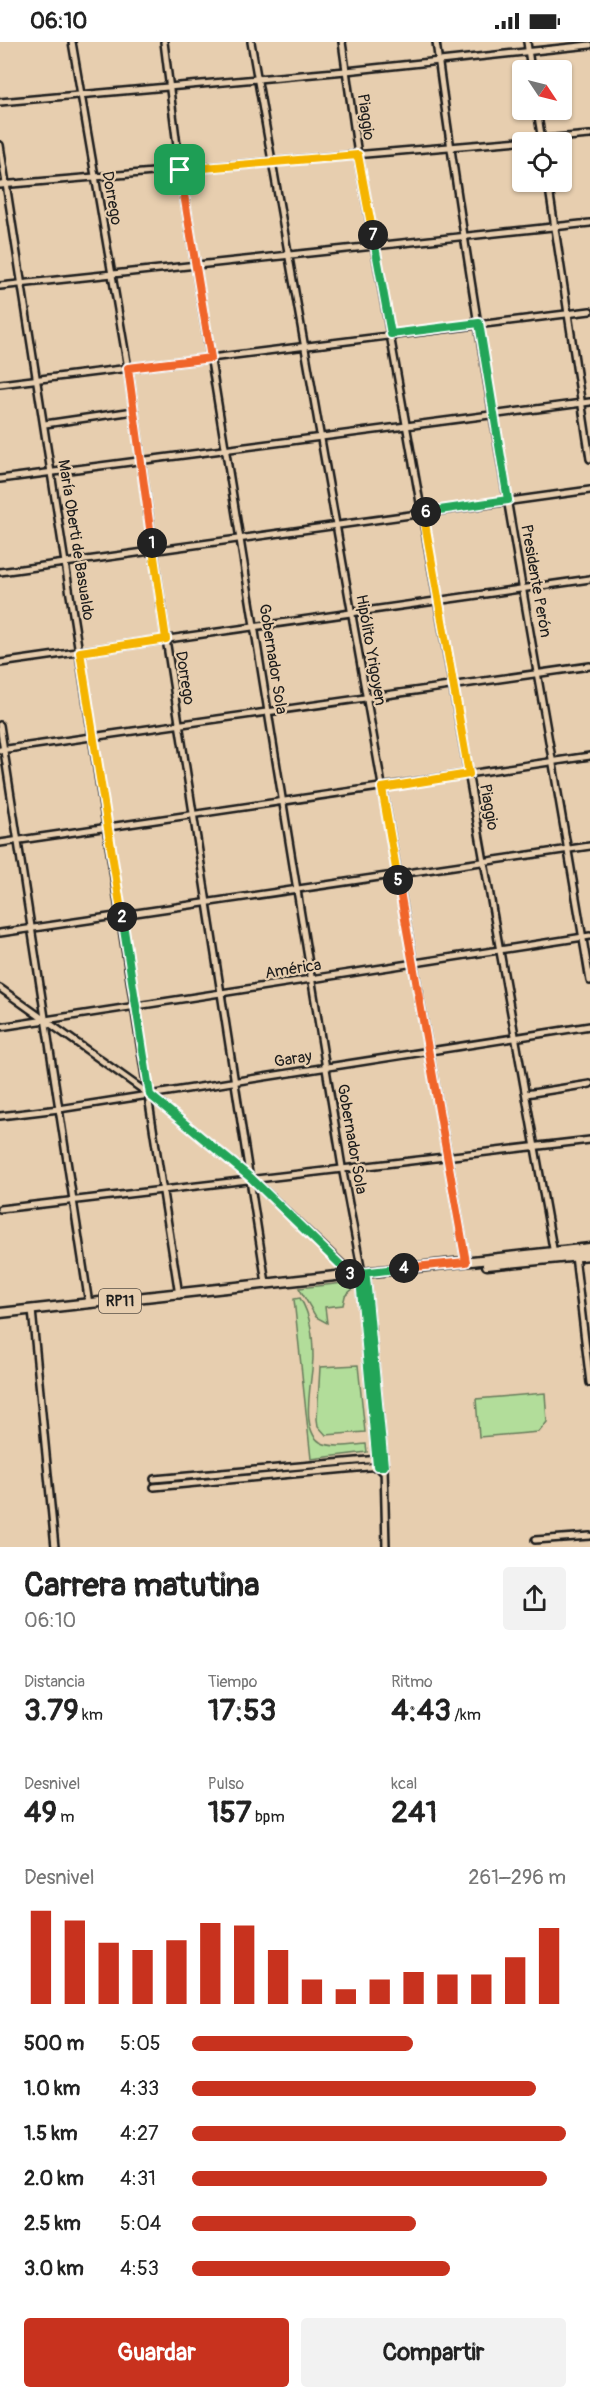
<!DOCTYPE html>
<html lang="es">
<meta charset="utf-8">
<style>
:root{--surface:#fff;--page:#f2f2f2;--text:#222;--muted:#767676;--accent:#c8321e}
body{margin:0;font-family:Pangolin,sans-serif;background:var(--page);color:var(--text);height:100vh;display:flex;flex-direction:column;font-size:22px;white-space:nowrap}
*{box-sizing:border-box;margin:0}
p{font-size:20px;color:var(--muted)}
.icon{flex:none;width:33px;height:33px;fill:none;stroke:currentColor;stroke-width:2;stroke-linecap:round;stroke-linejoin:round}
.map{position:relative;height:1505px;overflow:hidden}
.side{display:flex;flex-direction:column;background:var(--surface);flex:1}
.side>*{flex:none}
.needle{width:39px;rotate:125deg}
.controls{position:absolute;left:512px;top:18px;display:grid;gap:12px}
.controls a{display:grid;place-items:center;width:60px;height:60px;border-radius:6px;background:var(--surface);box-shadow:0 2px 4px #0004;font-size:30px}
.pin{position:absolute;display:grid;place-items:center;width:51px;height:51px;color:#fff;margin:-26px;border-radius:12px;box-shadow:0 3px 9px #0006}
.km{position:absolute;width:30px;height:30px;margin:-15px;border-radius:50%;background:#222;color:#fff;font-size:16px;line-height:30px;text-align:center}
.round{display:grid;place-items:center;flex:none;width:63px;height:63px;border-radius:6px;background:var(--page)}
.overview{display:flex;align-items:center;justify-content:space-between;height:102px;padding:0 24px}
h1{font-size:33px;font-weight:700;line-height:45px}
.metrics{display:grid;grid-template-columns:repeat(3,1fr);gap:9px;height:102px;padding:6px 24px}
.metrics div{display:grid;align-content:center}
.metrics b{font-size:30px;font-weight:700}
.metrics small{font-size:16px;font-weight:400}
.metrics p{font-size:16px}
.chart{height:168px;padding:12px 24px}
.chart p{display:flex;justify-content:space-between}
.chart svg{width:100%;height:108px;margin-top:6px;stroke:var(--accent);stroke-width:6}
.action{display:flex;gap:12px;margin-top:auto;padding:12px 24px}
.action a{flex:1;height:69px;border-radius:6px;background:var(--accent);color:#fff;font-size:24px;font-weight:700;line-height:69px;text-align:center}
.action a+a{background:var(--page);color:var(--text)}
ul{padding:0 24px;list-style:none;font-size:20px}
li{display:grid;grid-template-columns:96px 72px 1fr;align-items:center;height:45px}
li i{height:15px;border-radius:8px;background:var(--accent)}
.status{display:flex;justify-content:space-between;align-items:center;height:42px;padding:0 30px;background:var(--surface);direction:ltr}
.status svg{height:16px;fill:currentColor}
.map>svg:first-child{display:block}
</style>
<div class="status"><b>06:10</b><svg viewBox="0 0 49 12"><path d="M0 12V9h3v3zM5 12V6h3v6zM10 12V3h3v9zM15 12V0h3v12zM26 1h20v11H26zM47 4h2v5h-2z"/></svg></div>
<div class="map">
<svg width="590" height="1505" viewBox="0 0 590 1505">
<rect width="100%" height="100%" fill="#e7ceaf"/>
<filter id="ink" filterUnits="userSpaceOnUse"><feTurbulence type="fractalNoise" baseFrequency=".0167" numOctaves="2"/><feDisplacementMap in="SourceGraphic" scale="12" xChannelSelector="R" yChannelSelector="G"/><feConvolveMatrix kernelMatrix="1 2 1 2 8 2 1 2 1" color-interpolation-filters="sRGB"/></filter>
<g filter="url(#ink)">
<!-- green -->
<g fill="#b2dd9a" stroke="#677c5b" stroke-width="1.5">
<path d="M 353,1240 L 357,1243 L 345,1254 L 343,1263 L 325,1265 L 327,1281 L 316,1275 L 299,1246 Z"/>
<path d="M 300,1256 C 311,1274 313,1294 313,1315 C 313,1335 299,1387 320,1400 C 332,1407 353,1403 366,1402 L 367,1410 L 311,1417 L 294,1257 Z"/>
<path d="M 358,1323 L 365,1390 L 326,1393 L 318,1384 L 317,1377 L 320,1325 Z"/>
<path d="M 545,1351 L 547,1380 L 539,1390 L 479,1395 L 476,1357 Z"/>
</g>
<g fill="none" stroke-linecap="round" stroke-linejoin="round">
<defs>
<g id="street">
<path d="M 72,0 L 128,326 L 166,597 L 266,1241"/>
<path d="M 164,0 L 180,128 L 342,1125 L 362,1231 L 360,1237 L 377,1424 L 382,1429"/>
<path d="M 251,0 L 466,1220"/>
<path d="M 342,0 L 358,113 L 554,1212"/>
<path d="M 436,0 C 478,314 538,626 590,939"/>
<path d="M 527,0 L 531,28"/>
<path d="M 0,60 L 346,29 L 590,3"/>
<path d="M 537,68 L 542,99"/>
<path d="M 0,103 L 179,1253"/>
<path d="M 548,140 L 590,417"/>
<path d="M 0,143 L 590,93"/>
<path d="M 0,244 L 590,181"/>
<path d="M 0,342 L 590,269"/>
<path d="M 45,382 L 134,369"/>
<path d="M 0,437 L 590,360"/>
<path d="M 0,530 L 590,448"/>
<path d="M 0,621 L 590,537"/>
<path d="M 0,683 L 89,1262"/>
<path d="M 0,708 L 590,624"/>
<path d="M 0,801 L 590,714"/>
<path d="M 0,891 L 590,804"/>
<path d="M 0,946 L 150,1053 L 251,1136 L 344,1224 L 349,1238"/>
<path d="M 0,985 L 590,894"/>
<path d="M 526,1052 L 590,1042"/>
<path d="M 0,1074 L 59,1067 L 590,984"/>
<path d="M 0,1167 L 590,1098"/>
<path d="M 575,1214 L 590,1341"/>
<path d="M 362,1231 L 366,1236 L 384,1424 L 386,1505"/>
<path d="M 32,1268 L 55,1505"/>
<path d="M 154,1437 L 379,1417"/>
<path d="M 154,1445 L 379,1424"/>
<path d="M 535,1498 L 590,1494"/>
</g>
<g id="primary">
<path d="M 487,1223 L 590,1213"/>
<path d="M 0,1271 L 590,1206"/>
</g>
</defs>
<!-- street casing -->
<use href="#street" stroke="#1c1c1c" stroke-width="10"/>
<!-- primary casing -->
<use href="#primary" stroke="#1c1c1c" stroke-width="13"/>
<!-- street -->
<use href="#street" stroke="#e7ceaf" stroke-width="5"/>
<!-- primary -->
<use href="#primary" stroke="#e7ceaf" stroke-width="8"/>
</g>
</g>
<g fill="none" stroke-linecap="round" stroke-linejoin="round" filter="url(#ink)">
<defs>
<path id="split-1" d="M 152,501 L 128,326 L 211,316 L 180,128"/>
<path id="split-2" d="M 122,875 L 80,610 L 166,597 L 152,501"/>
<path id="split-3" d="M 122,875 L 150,1053 L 251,1136 L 350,1232"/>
<path id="split-4" d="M 350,1232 L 362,1231 L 366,1236 L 384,1424 L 377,1424 L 360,1237 L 362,1231 L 404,1226"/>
<path id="split-5" d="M 398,838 L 466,1220 L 404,1226"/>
<path id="split-6" d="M 398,838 L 382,746 L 469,732 L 423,470 L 426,470"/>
<path id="split-7" d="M 373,193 L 391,292 L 479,281 L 508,458 L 426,470"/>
<path id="split-8" d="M 180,128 L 358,113 L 373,193"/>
</defs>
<!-- split-1 casing -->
<use href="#split-1" stroke="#fff" stroke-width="12"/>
<!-- split-2 casing -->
<use href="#split-2" stroke="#fff" stroke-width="12"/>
<!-- split-3 casing -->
<use href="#split-3" stroke="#fff" stroke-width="12"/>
<!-- split-4 casing -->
<use href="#split-4" stroke="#fff" stroke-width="12"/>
<!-- split-5 casing -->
<use href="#split-5" stroke="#fff" stroke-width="12"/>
<!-- split-6 casing -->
<use href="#split-6" stroke="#fff" stroke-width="12"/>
<!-- split-7 casing -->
<use href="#split-7" stroke="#fff" stroke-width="12"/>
<!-- split-8 casing -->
<use href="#split-8" stroke="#fff" stroke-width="12"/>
<!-- split-1 -->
<use href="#split-1" stroke="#f0652b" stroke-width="8"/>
<!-- split-2 -->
<use href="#split-2" stroke="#f5b400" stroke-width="8"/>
<!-- split-3 -->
<use href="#split-3" stroke="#22a559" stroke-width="8"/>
<!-- split-4 -->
<use href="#split-4" stroke="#22a559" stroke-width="8"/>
<!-- split-5 -->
<use href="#split-5" stroke="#f0652b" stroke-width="8"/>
<!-- split-6 -->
<use href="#split-6" stroke="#f5b400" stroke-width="8"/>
<!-- split-7 -->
<use href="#split-7" stroke="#22a559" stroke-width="8"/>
<!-- split-8 -->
<use href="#split-8" stroke="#f5b400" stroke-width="8"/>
</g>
<g text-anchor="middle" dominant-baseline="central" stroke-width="4.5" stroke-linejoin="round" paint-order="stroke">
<!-- shield labels -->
<rect fill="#e7ceaf" stroke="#595148" stroke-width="1.5" x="99" y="1247" width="42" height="24" rx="4.5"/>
<g font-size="15" font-weight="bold" fill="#1c1c1c">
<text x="120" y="1259">RP11</text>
</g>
<!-- street labels -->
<g font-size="16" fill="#1c1c1c" stroke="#e7ceaf">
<text transform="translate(366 75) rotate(82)">Piaggio</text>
<text transform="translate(112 156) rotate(80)">Dorrego</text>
<text transform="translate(76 498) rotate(81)">María Oberti de Basualdo</text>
<text transform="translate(536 539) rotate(80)">Presidente Perón</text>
<text transform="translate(371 608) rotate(80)">Hipólito Yrigoyen</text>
<text transform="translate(273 617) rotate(81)">Gobernador Sola</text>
<text transform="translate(185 636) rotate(81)">Dorrego</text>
<text transform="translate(489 765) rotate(80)">Piaggio</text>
<text transform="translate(293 927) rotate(-9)">América</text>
<text transform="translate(293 1017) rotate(-9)">Garay</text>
<text transform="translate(352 1097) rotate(80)">Gobernador Sola</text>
</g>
</g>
</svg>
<div class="controls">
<a><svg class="needle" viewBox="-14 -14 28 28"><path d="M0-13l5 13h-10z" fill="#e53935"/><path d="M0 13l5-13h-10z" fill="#767676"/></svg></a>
<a><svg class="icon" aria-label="locate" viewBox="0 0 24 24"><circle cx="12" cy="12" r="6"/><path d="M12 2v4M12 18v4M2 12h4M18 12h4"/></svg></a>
</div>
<div class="pin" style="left:180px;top:128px;background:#1e9e55"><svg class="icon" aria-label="arrive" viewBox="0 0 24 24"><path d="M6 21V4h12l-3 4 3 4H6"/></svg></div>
<b class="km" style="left:152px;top:501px">1</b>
<b class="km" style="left:122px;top:875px">2</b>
<b class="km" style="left:350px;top:1232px">3</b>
<b class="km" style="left:404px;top:1226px">4</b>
<b class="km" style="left:398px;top:838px">5</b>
<b class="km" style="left:426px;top:470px">6</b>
<b class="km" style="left:373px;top:193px">7</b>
</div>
<section class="side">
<div class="overview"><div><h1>Carrera matutina</h1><p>06:10</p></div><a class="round"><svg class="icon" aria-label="share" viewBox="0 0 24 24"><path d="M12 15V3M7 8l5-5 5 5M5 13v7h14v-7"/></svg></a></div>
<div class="metrics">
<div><p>Distancia</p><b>3.79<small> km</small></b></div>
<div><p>Tiempo</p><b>17:53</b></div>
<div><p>Ritmo</p><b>4:43<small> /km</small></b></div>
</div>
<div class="metrics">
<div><p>Desnivel</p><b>49<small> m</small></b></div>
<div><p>Pulso</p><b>157<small> bpm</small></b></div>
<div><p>kcal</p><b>241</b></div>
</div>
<div class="chart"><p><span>Desnivel</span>261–296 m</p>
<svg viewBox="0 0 160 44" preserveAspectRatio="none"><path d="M5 44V6M15 44V10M25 44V19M35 44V22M45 44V18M55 44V11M65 44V12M75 44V22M85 44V34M95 44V38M105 44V34M115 44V31M125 44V32M135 44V32M145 44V25M155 44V13"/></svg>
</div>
<ul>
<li><b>500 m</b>5:05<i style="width:59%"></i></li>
<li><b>1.0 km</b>4:33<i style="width:92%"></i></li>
<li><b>1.5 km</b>4:27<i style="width:100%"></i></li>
<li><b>2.0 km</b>4:31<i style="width:95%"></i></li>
<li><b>2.5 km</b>5:04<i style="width:60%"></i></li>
<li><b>3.0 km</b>4:53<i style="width:69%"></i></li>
</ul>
<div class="action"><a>Guardar</a><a>Compartir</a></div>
</section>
